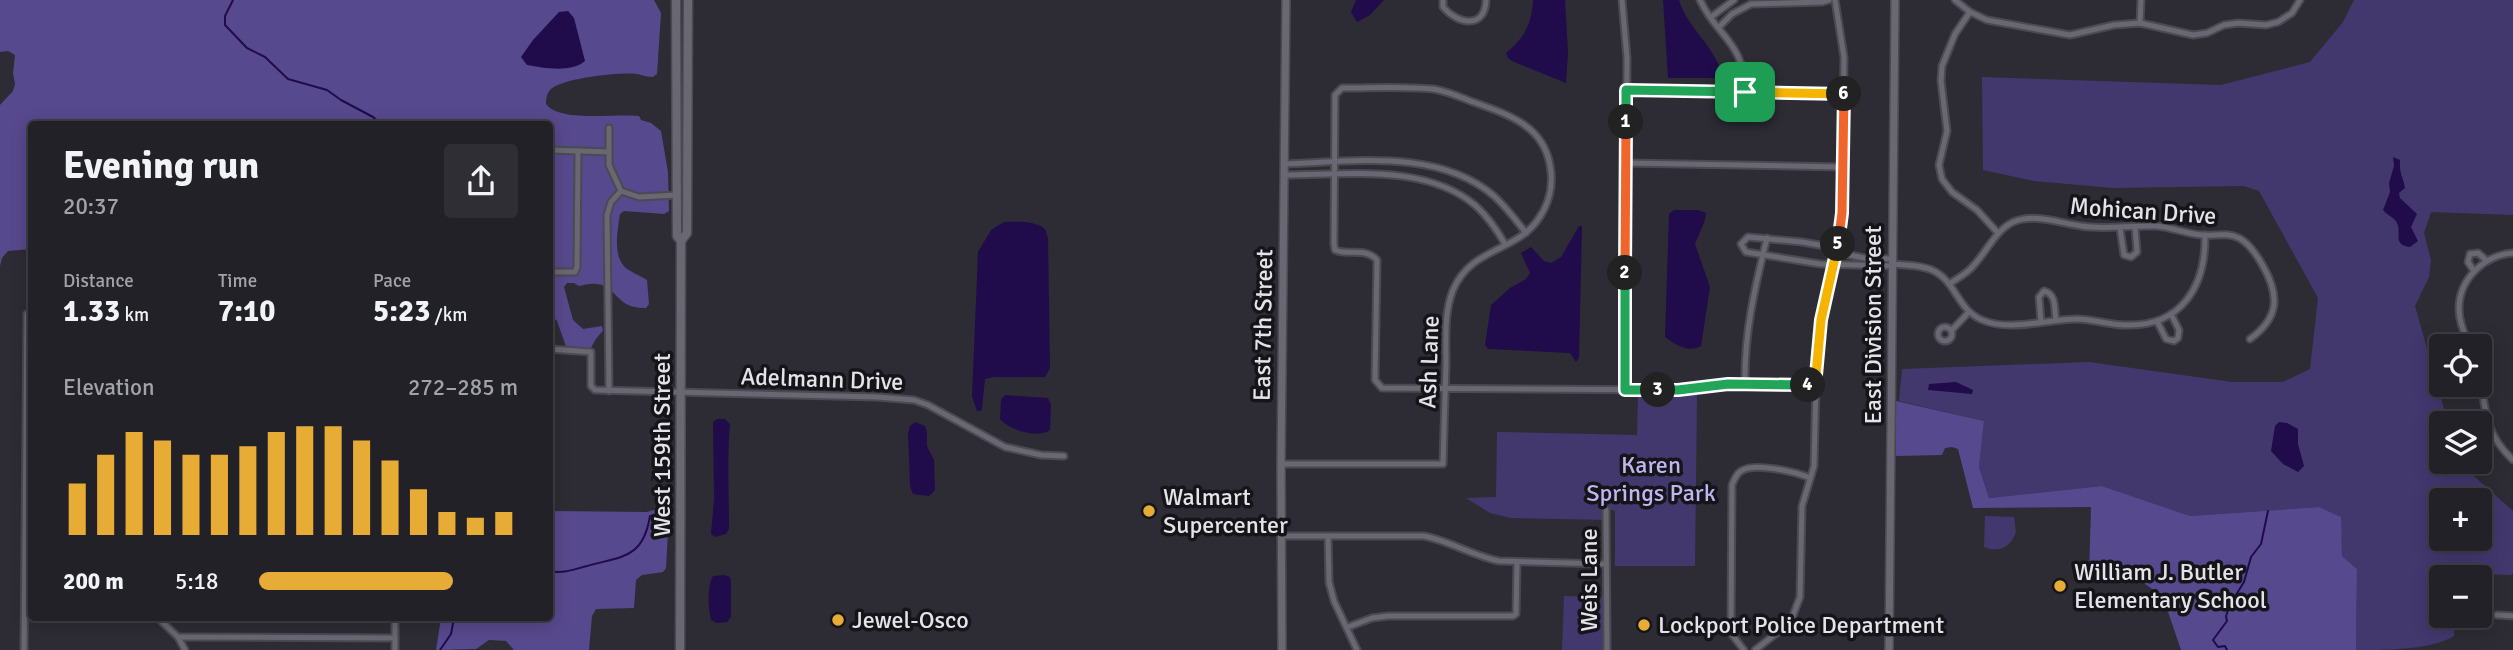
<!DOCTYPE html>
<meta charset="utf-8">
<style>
:root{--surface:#222128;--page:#2e2e34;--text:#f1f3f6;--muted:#a2a3a8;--line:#3f3e45;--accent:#e7ac36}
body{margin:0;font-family:Signika,sans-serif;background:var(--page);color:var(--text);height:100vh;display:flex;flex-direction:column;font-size:26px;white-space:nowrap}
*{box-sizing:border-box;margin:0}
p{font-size:23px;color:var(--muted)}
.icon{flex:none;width:38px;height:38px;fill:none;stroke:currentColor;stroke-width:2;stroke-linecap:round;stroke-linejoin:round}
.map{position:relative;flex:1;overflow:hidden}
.side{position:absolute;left:28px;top:121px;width:525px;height:500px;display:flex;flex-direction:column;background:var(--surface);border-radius:7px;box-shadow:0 4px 18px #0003,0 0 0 2px var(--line)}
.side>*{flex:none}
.fabs{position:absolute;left:2429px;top:334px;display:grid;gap:14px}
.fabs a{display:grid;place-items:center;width:63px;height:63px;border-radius:7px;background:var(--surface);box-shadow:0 4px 18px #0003,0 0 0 2px var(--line);font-size:35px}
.pin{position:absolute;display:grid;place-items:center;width:60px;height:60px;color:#fff;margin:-30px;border-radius:14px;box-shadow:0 4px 10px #0006}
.km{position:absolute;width:35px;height:35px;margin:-18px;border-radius:50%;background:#222;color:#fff;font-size:19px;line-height:35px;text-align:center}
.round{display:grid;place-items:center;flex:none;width:74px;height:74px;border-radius:7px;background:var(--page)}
.overview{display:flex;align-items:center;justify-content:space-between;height:119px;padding:0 35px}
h1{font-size:38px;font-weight:700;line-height:52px}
.figures{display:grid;grid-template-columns:repeat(3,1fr);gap:10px;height:119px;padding:7px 35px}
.figures div{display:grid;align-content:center}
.figures b{font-size:30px;font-weight:700}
.figures small{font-size:19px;font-weight:400}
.figures p{font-size:19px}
.chart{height:196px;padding:14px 35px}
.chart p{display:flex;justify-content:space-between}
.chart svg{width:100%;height:126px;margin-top:7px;stroke:var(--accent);stroke-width:6}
ul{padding:0 35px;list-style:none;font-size:23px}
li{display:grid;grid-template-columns:112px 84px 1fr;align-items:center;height:52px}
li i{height:18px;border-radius:9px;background:var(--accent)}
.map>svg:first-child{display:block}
</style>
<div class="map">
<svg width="2513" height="650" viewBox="0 0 2513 650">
<rect width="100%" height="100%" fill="#2d2c35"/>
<!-- green -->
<g fill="#43386e" fill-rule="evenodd">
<path d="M 2354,0 L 2513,0 L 2513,215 L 2431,212 L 2424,233 L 2431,260 L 2429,277 L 2415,306 L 2448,423 L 2441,424 L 2441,462 L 2458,462 L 2513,511 L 2513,573 L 2511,575 L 2456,573 L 2455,577 L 2441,578 L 2441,616 L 2455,616 L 2454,636 C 2432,650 2386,650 2356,650 L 2357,569 L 2342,556 L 2340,517 L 2319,507 L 2190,516 L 2102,486 L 1989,498 L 1979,467 L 1984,421 L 1899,401 L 1902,369 L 2089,362 L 2232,382 L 2283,382 L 2310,369 L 2318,298 L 2259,191 L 2244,186 L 2113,188 L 2034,181 L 1983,170 L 1982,77 L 2221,85 L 2310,62 L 2343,22 ZM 2441,500 L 2480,500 L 2480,539 L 2441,539 Z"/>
<path d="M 1697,394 L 1695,566 L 1615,566 L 1615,511 L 1608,509 L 1607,520 L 1511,518 L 1490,513 L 1466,498 L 1496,497 L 1497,432 L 1637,435 L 1638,396 Z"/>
<path d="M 1985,516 L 2014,517 L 2016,532 C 2011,547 1999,553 1984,547 Z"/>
<path d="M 1564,596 L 1603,597 L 1603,650 L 1562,650 Z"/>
</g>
<!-- forest -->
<g fill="#57498d">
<path d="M 0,0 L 654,0 L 661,13 L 657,74 L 653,77 C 647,77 643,75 637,74 C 620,72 564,78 551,89 C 547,93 546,98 546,104 C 560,123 616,113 639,116 L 641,120 L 651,123 L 661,131 L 668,172 L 669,211 L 664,214 L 624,211 L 620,214 C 618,228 613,252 623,265 C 627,271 640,275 647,280 L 649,304 L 646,308 C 615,309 617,285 597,284 C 591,283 585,285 579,286 L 574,283 L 567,283 L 564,287 L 573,320 L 583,329 L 602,326 L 603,331 C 587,345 597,356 569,355 L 557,321 L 550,314 L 550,124 L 32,124 L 31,249 L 8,251 L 2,258 L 0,266 L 0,105 L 13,91 L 15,84 L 13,73 L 15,55 L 8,51 L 0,52 Z"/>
<path d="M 1896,401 L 1984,421 L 1979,467 L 1989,498 L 2102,486 L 2190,516 L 2319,507 L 2341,517 L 2342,556 L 2357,569 L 2356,650 L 2181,650 L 2163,597 L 2133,575 L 2089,576 L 2091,507 L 1973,508 L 1958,449 L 1952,447 L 1945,448 L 1942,455 L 1896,456 Z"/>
<path d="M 657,509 L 665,509 L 669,513 L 666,568 L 663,572 L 642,575 L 636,580 L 634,608 L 596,609 L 592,616 L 589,650 L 514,650 L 506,641 L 489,640 L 476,649 L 436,650 L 441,618 L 550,618 L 550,511 L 647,512 Z"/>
</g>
<!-- water -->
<g fill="#200b4b">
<path d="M 1356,0 L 1384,0 L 1370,15 L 1357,22 L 1351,12 Z"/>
<path d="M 1533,0 L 1565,0 L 1568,52 L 1566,83 L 1512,61 L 1508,58 L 1506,53 C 1524,38 1532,24 1533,0 Z"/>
<path d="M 1663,0 L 1679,0 C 1687,29 1719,49 1722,78 L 1668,78 Z"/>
<path d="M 568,11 L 574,18 L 585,61 C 571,73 544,68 527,65 L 521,57 L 533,40 L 559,12 Z"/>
<path d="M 2393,157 L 2400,160 C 2399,174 2403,176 2405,188 L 2399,193 L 2400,198 L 2417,214 L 2411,227 L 2418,241 L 2410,247 C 2392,245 2402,233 2397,223 C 2395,218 2387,215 2383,210 L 2390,192 L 2389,183 L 2394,166 Z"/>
<path d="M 1674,210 L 1698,210 L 1706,213 L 1705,220 L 1695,244 L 1710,287 L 1701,346 C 1689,353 1675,345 1665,337 L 1669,214 Z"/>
<path d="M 1004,222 C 1018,222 1033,220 1045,229 L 1048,238 L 1050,368 L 1045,377 L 994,377 L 985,379 L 982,408 L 981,411 L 977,411 L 972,396 L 978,252 L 991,230 Z"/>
<path d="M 1579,226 L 1582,226 L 1579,358 L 1576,362 L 1570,353 L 1488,349 L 1485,345 L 1491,305 L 1510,288 L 1526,279 L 1530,273 L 1521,253 L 1531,247 L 1544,261 L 1551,263 L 1561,257 Z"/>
<path d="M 1956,382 L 1973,390 L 1972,394 L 1928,390 L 1929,384 Z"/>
<path d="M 1005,395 L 1048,398 L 1051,405 L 1050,430 C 1038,439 1009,430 1000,419 L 1001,400 Z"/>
<path d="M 717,419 L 725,419 L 730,424 C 727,459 729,494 729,529 L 726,534 L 715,537 L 711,534 L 714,499 L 713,422 Z"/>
<path d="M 915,422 L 925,426 L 927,432 L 927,446 L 934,460 L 935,490 L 929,496 L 913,494 L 910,486 L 908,433 L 910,426 Z"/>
<path d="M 2279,422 L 2287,423 L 2298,429 L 2298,444 L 2304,466 L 2298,472 L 2283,464 L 2271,451 L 2275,426 Z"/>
<path d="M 724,575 L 730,577 L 731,582 L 731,617 L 727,622 L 717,623 L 711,620 C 708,607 707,586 713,576 Z"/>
</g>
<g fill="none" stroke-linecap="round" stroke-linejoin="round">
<!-- stream -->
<g stroke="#200b4b" stroke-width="2">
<path d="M 233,0 L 225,16 L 225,25 L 247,48 L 265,57 L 288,79 L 327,90 L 341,100 L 373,117 L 381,124"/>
<path d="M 652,478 L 652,480"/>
<path d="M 550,571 C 564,574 574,569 587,566 C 622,556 643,559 650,516"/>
<path d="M 440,650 L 451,634 L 454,618"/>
<path d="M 2227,650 L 2225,646 L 2218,647 L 2213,640 L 2227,621 L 2226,616 L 2231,603 L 2244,582 L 2251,557 L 2261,544 L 2268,511"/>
</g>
<defs>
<g id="minor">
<path d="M 1443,0 L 1443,7 C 1457,24 1485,30 1486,0"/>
<path d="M 1622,0 L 1627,58 L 1625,390"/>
<path d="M 1700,0 C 1717,37 1744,41 1745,91"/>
<path d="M 1955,0 L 1970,12 L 1987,20 L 2070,35 L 2114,25 L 2140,23 L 2193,35 L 2207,33 L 2224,25 L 2238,23 L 2266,25 L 2278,22 L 2292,13 L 2300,0"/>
<path d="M 1970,12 L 1955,34 L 1942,66 L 1941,81 L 1947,131 L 1939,165 L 1942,179 L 1952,192 L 1977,210 L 1998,233"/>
<path d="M 1711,17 L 1734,0"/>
<path d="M 2140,23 L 2141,0"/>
<path d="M 1719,27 L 1732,14 L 1751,4 L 1822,2 L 1829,0"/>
<path d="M 1626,90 L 1844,92"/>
<path d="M 550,150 L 609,152"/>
<path d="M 1626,163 L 1842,167"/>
<path d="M 1284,164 C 1352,162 1438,148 1494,196 C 1506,207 1516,220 1526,233"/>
<path d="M 1284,175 C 1345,175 1426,163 1476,206 C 1488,217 1497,230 1505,244"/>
<path d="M 621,191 L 639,197 L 677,195"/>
<path d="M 2120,228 L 2124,255 L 2131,257 L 2137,252 L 2135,227"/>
<path d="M 1893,264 C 1906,265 1922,265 1934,271 C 1956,282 1957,309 1982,320 C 2010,332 2047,319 2077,319 C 2093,319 2109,325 2125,325 C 2181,327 2206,287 2205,235"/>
<path d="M 1893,266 L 1820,264 L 1746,252 L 1741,244 L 1748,237 L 1802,242 L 1825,246 L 1836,252 L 1864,258 L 1893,259"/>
<path d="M 2474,271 L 2468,262 L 2470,254 L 2478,253 L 2486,260"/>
<path d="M 550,272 L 575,272 L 577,267 L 578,151"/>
<path d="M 1949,284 C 1958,278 1968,273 1974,265 C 1987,251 1996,230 2013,222 C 2035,213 2059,223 2081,226 C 2106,230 2131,225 2156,226 C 2172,227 2186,234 2202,235 C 2215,236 2227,232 2239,238 C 2250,244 2257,255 2263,266 C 2280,296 2279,318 2250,339"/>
<path d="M 2041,321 L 2039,297 L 2044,291 C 2057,294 2054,310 2056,320"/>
<path d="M 2157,321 L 2166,339 L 2174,341 L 2178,338 L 2179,330 L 2171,314"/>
<circle cx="1945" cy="334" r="7"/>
<path d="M 1951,331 L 1969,312"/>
<path d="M 2470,346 C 2464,334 2459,322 2459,309 C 2459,278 2485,255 2513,253"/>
<path d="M 550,349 L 591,352 L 591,386 L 595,390 L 877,397 L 914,400 L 928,405 L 1005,447 L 1041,455 L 1064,456"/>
<path d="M 2480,377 C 2486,412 2485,434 2513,460"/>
<path d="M 1745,384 C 1744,334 1755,286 1767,238"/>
<path d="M 609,391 L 607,215 L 611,202 L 621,191 L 609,165 L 609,128"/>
<path d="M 1281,464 L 1443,464 C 1444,431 1445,397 1446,363 C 1446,339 1444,312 1453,290 C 1471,248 1514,252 1537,221 C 1549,205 1554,185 1550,165 C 1543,125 1507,114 1473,102 C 1460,97 1447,91 1433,89 C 1403,86 1372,88 1342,88 L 1335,95 L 1334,244 L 1335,250 C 1349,256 1366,247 1377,260 L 1375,380 L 1382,388 L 1678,390 L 1728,384 L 1815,386"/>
<path d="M 1606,510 L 1607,650"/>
<path d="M 1281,536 L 1424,536 C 1450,541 1473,556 1499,561 L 1606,564"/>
<path d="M 1328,536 L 1329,582 L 1334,601 L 1357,650"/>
<path d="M 2497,615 L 2513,616"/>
<path d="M 158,618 L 178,637 L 185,650"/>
<path d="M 1348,627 L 1372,618 L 1388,616 L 1513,616 L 1516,614 L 1517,562"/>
<path d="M 178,637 L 395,638"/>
<path d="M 24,650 L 27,314"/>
<path d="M 395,650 L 395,618"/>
<path d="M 1744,650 L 1733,636 L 1731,625 L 1732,485 C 1734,480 1736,474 1741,471 C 1755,462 1796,472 1810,478"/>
<path d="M 1755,650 L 1786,626 L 1792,618 L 1800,597 L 1802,506 L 1814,466 L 1817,343 L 1836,252 L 1842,213 L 1844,57 L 1835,0"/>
</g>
<g id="tertiary">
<path d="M 1282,650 L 1281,464 L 1286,0"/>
<path d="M 1889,650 L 1895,0"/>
</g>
<g id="secondary">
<path d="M 676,0 L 677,236 L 681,241 L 680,650"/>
<path d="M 681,241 L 687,233 L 688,0"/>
</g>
</defs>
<!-- minor casing -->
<use href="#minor" stroke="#4b4a51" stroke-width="9"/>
<!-- tertiary casing -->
<use href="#tertiary" stroke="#4b4a51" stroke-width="10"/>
<!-- secondary casing -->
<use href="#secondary" stroke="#4b4a51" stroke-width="11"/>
<!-- minor -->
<use href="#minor" stroke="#686772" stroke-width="5"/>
<!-- tertiary -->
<use href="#tertiary" stroke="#686772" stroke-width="7"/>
<!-- secondary -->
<use href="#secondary" stroke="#686772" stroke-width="8"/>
</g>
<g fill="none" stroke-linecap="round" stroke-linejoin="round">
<defs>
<path id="split-1" d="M 1626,122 L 1626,90 L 1745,92"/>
<path id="split-2" d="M 1625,273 L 1626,122"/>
<path id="split-3" d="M 1625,273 L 1625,390 L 1658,390"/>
<path id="split-4" d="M 1658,390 L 1678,390 L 1728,384 L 1808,385"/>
<path id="split-5" d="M 1808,385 L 1815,386 L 1821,320 L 1838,244"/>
<path id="split-6" d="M 1838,244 L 1842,213 L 1844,94"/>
<path id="split-7" d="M 1745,92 L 1844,94"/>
</defs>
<!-- split-1 casing -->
<use href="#split-1" stroke="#fff" stroke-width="14"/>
<!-- split-2 casing -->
<use href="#split-2" stroke="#fff" stroke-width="14"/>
<!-- split-3 casing -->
<use href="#split-3" stroke="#fff" stroke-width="14"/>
<!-- split-4 casing -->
<use href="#split-4" stroke="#fff" stroke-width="14"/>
<!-- split-5 casing -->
<use href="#split-5" stroke="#fff" stroke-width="14"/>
<!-- split-6 casing -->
<use href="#split-6" stroke="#fff" stroke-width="14"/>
<!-- split-7 casing -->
<use href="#split-7" stroke="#fff" stroke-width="14"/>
<!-- split-1 -->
<use href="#split-1" stroke="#22a559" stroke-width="9"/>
<!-- split-2 -->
<use href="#split-2" stroke="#f0652b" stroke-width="9"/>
<!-- split-3 -->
<use href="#split-3" stroke="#22a559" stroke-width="9"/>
<!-- split-4 -->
<use href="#split-4" stroke="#22a559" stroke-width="9"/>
<!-- split-5 -->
<use href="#split-5" stroke="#f5b400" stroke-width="9"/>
<!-- split-6 -->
<use href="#split-6" stroke="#f0652b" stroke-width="9"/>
<!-- split-7 -->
<use href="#split-7" stroke="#f5b400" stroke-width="9"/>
</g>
<!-- markers -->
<g fill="#e7ac36" stroke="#151519" stroke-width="2.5">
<circle cx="1149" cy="511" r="7"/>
<circle cx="2060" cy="586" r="7"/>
<circle cx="838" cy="620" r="7"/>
<circle cx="1644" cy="625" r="7"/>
</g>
<g text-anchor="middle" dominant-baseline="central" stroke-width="7" stroke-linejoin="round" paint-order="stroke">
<!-- street labels -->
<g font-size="24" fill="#e4e3e9" stroke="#151519">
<text transform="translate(2143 211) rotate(4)">Mohican Drive</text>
<text transform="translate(1263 325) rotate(-89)">East 7th Street</text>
<text transform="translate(1873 325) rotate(-90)">East Division Street</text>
<text transform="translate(1429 362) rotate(-88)">Ash Lane</text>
<text transform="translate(822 379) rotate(2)">Adelmann Drive</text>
<text transform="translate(662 445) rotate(-90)">West 159th Street</text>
<text transform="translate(1589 580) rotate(-90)">Weis Lane</text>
</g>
<!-- park labels -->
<g font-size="24" fill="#beb6f1" stroke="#151519">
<text x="1651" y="465">Karen<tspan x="1651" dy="28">Springs Park</tspan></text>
</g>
<!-- poi labels -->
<g font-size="24" fill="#e4e3e9" stroke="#151519" text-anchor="start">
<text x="1163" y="497">Walmart<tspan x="1163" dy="28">Supercenter</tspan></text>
<text x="2074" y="572">William J. Butler<tspan x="2074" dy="28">Elementary School</tspan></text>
<text x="852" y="620">Jewel-Osco</text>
<text x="1658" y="625">Lockport Police Department</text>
</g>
</g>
</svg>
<div class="fabs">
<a><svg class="icon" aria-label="locate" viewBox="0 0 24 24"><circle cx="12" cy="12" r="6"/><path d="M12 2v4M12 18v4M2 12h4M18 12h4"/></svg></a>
<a><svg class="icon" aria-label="layers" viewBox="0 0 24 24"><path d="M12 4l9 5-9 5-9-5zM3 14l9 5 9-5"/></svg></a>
<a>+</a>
<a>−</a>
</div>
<div class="pin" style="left:1745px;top:92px;background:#1e9e55"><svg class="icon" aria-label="arrive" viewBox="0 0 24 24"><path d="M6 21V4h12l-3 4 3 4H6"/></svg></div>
<b class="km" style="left:1626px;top:122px">1</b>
<b class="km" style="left:1625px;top:273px">2</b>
<b class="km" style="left:1658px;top:390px">3</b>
<b class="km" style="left:1808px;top:385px">4</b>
<b class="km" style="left:1838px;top:244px">5</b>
<b class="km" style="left:1844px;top:94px">6</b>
<section class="side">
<div class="overview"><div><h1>Evening run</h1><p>20:37</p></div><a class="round"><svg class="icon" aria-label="share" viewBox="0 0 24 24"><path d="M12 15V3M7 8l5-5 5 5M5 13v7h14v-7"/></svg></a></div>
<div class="figures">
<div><p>Distance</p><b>1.33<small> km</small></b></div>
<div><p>Time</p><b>7:10</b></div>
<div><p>Pace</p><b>5:23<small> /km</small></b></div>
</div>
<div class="chart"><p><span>Elevation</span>272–285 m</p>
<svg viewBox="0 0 160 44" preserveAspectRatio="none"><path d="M5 44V26M15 44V16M25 44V8M35 44V11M45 44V16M55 44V16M65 44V13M75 44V8M85 44V6M95 44V6M105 44V11M115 44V18M125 44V28M135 44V36M145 44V38M155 44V36"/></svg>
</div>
<ul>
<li><b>200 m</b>5:18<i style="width:75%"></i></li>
</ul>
</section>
</div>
